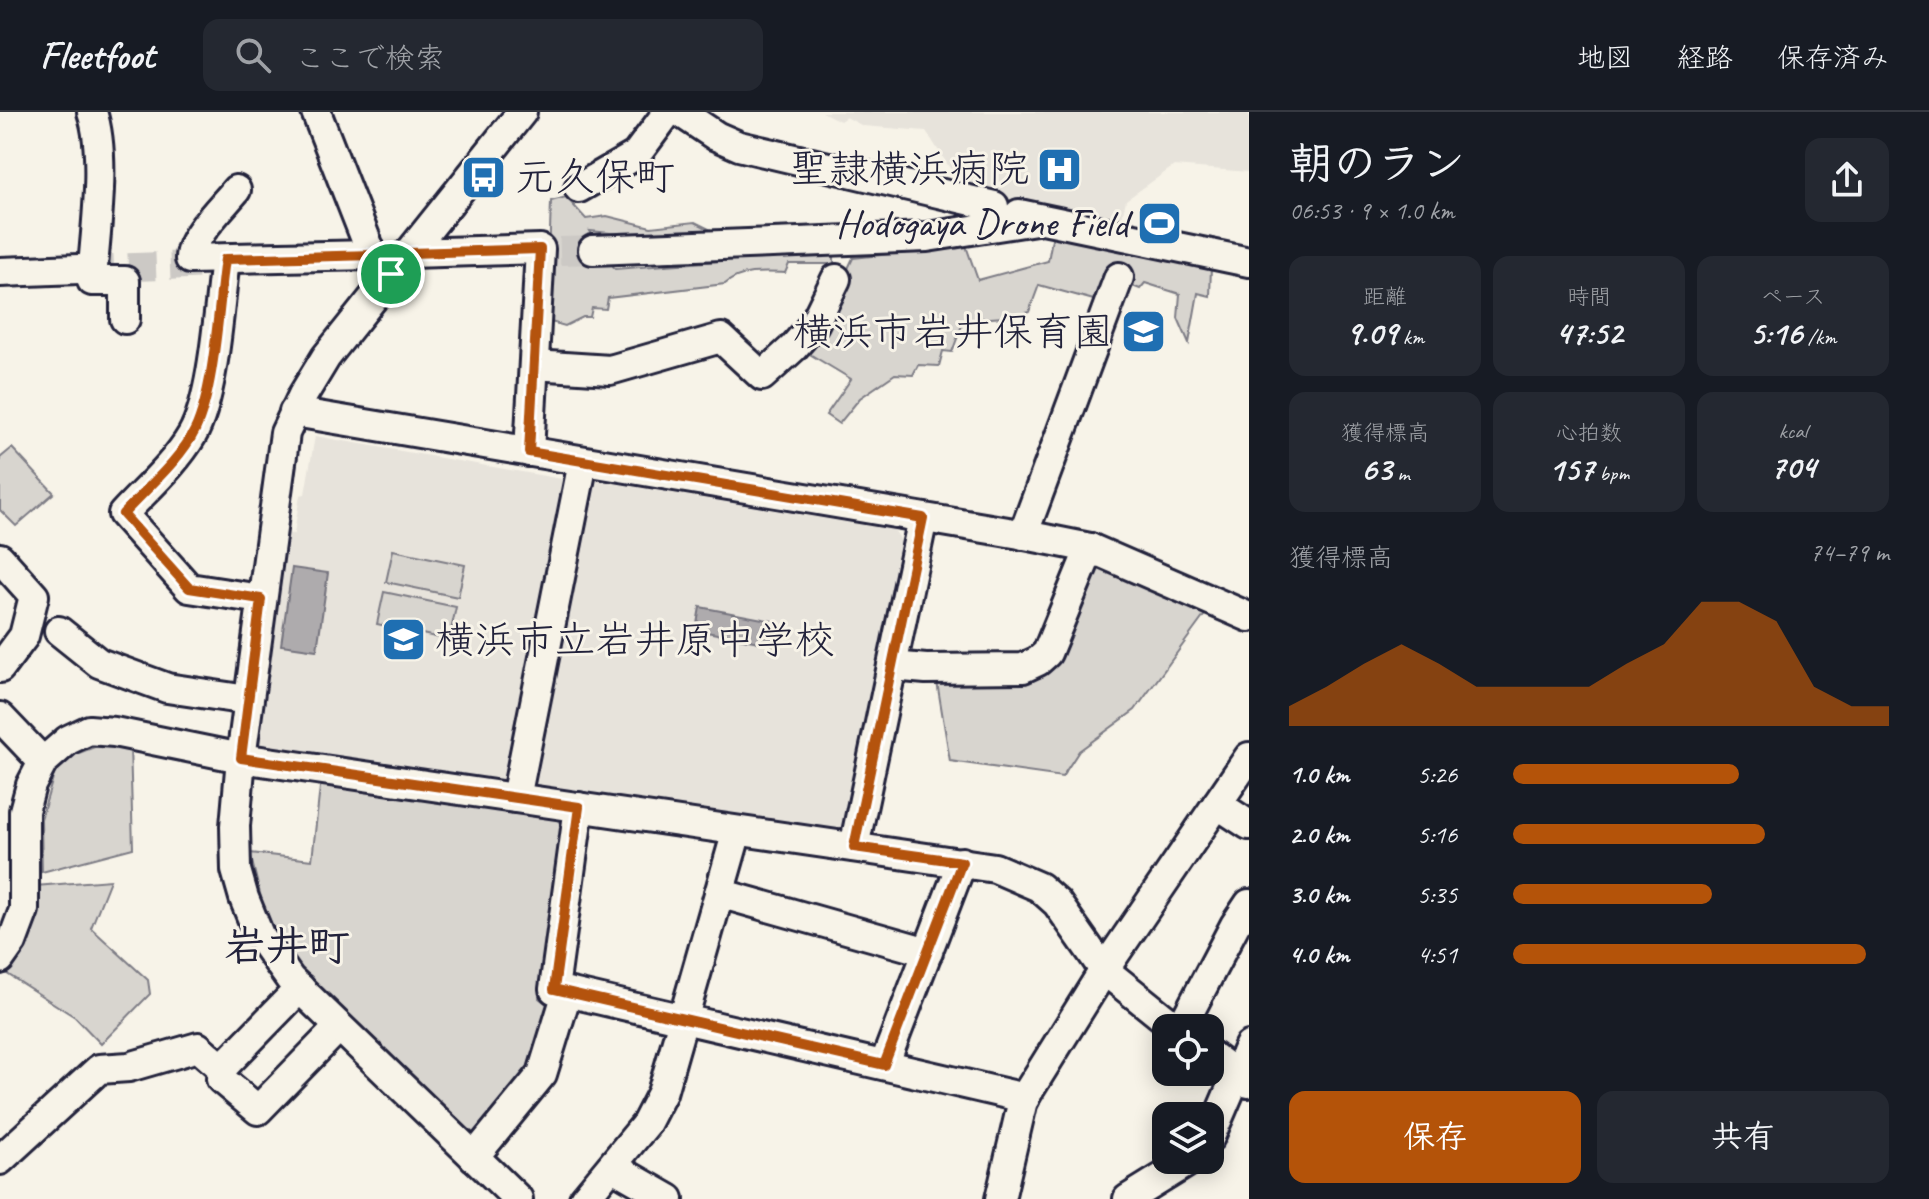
<!DOCTYPE html>
<html lang="ja">
<meta charset="utf-8">
<style>
:root{--surface:#171b24;--page:#242831;--text:#f1f3f6;--muted:#9ea1a6;--line:#363941;--accent:#b45309}
body{margin:0;font-family:Caveat,"Klee One",sans-serif;background:var(--page);color:var(--text);height:100vh;display:flex;flex-direction:column;font-size:30px;white-space:nowrap}
*{box-sizing:border-box;margin:0}
p{font-size:26px;color:var(--muted)}
.icon{flex:none;width:44px;height:44px;fill:none;stroke:currentColor;stroke-width:2;stroke-linecap:round;stroke-linejoin:round}
.map{position:relative;flex:1;overflow:hidden}
.panel{display:flex;flex-direction:column;background:var(--surface);width:680px}
.panel>*{flex:none}
.controls{position:absolute;left:1152px;top:902px;display:grid;gap:16px}
.controls a{display:grid;place-items:center;width:72px;height:72px;border-radius:16px;background:var(--surface);box-shadow:0 4px 20px #0003;font-size:40px}
.pin{position:absolute;display:grid;place-items:center;width:68px;height:68px;color:#fff;margin:-34px;border:4px solid #fff;border-radius:50%;box-shadow:0 2px 8px #0007}
.round{display:grid;place-items:center;flex:none;width:84px;height:84px;border-radius:16px;background:var(--page)}
.head{display:flex;align-items:center;justify-content:space-between;height:136px;padding:0 40px}
h1{font-size:44px;font-weight:700;line-height:60px}
.metrics{display:grid;grid-template-columns:repeat(3,1fr);gap:12px;height:136px;padding:8px 40px}
.metrics div{display:grid;align-content:center;border-radius:16px;background:var(--page);text-align:center}
.metrics b{font-size:34px;font-weight:700}
.metrics small{font-size:22px;font-weight:400}
.metrics p{font-size:22px}
.chart{height:224px;padding:16px 40px}
.chart p{display:flex;justify-content:space-between}
.chart svg{width:100%;height:144px;margin-top:8px;fill:var(--accent);opacity:.7}
.button{display:flex;gap:16px;margin-top:auto;padding:16px 40px}
.button a{flex:1;height:92px;border-radius:16px;background:var(--accent);color:#fff;font-size:32px;font-weight:700;line-height:92px;text-align:center}
.button a+a{background:var(--page);color:var(--text)}
ul{padding:0 40px;list-style:none;font-size:26px}
li{display:grid;grid-template-columns:128px 96px 1fr;align-items:center;height:60px}
li i{height:20px;border-radius:10px;background:var(--accent)}
header{display:flex;align-items:center;gap:48px;box-sizing:border-box;height:112px;padding:0 40px;background:var(--surface);border-bottom:2px solid var(--line)}
header strong{font-size:38px}
nav{display:flex;gap:44px;margin-inline-start:auto;font-size:28px}
.search{width:560px;height:72px;background:var(--page);display:flex;align-items:center;gap:20px;box-sizing:border-box;padding:0 28px;border-radius:16px;color:var(--muted);font-size:30px}
main{display:flex;flex:1;min-height:0}
.map>svg:first-child{display:block}
</style>
<header>
<strong>Fleetfoot</strong>
<div class="search"><svg class="icon" aria-label="search" viewBox="0 0 24 24"><circle cx="10" cy="10" r="6"/><path d="M15 15l6 6"/></svg>ここで検索</div>
<nav><a>地図</a><a>経路</a><a>保存済み</a></nav>
</header>
<main>
<div class="map">
<svg width="1249" height="1087" viewBox="0 0 1249 1087">
<rect width="100%" height="100%" fill="#f7f3e8"/>
<filter id="ink" filterUnits="userSpaceOnUse"><feTurbulence type="fractalNoise" baseFrequency=".0125" numOctaves="2"/><feDisplacementMap in="SourceGraphic" scale="16" xChannelSelector="R" yChannelSelector="G"/><feConvolveMatrix kernelMatrix="1 2 1 2 8 2 1 2 1" color-interpolation-filters="sRGB"/></filter>
<g filter="url(#ink)">
<!-- built -->
<g fill="#e7e3db">
<path d="M 822,0 L 1249,0 L 1249,60 L 1174,54 L 1126,88 L 1120,115 L 962,75 L 926,19 L 863,14 L 846,5 L 840,9 Z"/>
<path d="M 315,324 L 562,367 L 572,371 L 505,675 L 262,644 L 255,633 L 281,421 L 294,422 L 300,383 L 305,382 Z"/>
<path d="M 586,367 L 894,418 L 907,437 L 849,720 L 840,725 L 531,680 Z"/>
</g>
<!-- green -->
<g fill="#d8d5cf" stroke="#7d7c85" stroke-width="2">
<path d="M 566,85 L 586,107 L 607,104 L 651,115 L 695,110 L 711,118 L 758,118 L 679,128 L 590,119 L 615,157 L 834,140 L 834,152 L 789,152 L 785,161 C 764,160 742,158 725,172 L 608,186 L 606,197 L 592,196 L 590,205 L 583,205 L 565,214 L 547,209 L 551,89 Z"/>
<path d="M 1053,121 L 1211,155 L 1210,184 L 1198,181 L 1189,231 L 1178,206 L 1180,182 L 1145,171 L 1140,177 L 1112,166 L 1101,190 L 1039,173 L 1029,200 L 1004,205 L 964,208 L 952,240 L 943,239 L 939,254 L 918,253 L 913,263 L 895,262 L 860,286 L 839,312 L 826,303 L 851,267 L 803,238 L 822,212 L 853,146 L 966,134 L 978,168 L 1048,149 Z"/>
<path d="M 12,336 L 54,381 L 16,414 L 0,398 L 0,346 Z"/>
<path d="M 393,438 L 465,453 L 458,485 L 386,470 Z"/>
<path d="M 1100,449 L 1209,497 L 1135,598 L 1079,639 L 1062,665 L 950,649 L 937,570 L 1033,564 Z"/>
<path d="M 384,480 L 456,495 L 449,528 L 377,512 Z"/>
<path d="M 110,629 L 130,632 L 133,736 L 42,760 L 41,707 L 58,649 Z"/>
<path d="M 321,666 L 565,707 L 539,886 L 556,899 L 536,958 L 474,1024 L 318,877 L 287,840 L 264,798 L 250,741 L 312,748 Z"/>
<path d="M 110,768 L 91,816 L 148,868 L 150,882 L 101,932 L 75,905 L 1,858 L 35,774 Z"/>
</g>
<!-- water -->
<g fill="#aeabad" stroke="#76747f" stroke-width="2">
<path d="M 292,456 L 328,461 L 317,538 L 281,533 Z"/>
<path d="M 700,495 L 778,510 L 774,533 L 696,518 Z"/>
</g>
<g fill="none" stroke-linecap="round" stroke-linejoin="round">
<!-- minor-tunnel -->
<g stroke="#ccc9c5" stroke-width="28" stroke-dasharray="28 14" stroke-linecap="butt">
<path d="M 518,140 L 593,138"/>
<path d="M 86,157 L 213,152"/>
</g>
<defs>
<g id="minor">
<path d="M 92,0 C 107,46 95,120 92,169 L 125,169 L 125,207"/>
<path d="M 316,0 L 374,148 L 384,156"/>
<path d="M 680,0 L 716,24 L 739,34 L 994,94"/>
<path d="M 579,76 L 636,43 L 668,0"/>
<path d="M 236,78 C 223,94 189,126 190,147 L 373,143"/>
<path d="M 1019,102 L 1249,150"/>
<path d="M 593,138 L 927,125 L 1036,108"/>
<path d="M 409,141 L 540,137 L 529,340"/>
<path d="M 225,147 C 219,194 214,285 192,323 C 175,352 146,377 123,402 L 189,476 L 261,487"/>
<path d="M 0,160 L 79,157"/>
<path d="M 534,253 L 610,258 L 721,226 L 762,264 L 793,236 L 814,212 L 836,167"/>
<path d="M 294,300 L 1020,422 L 1090,436 L 1249,505"/>
<path d="M 1023,423 L 1119,165"/>
<path d="M 0,446 L 34,484 L 24,524 L 0,556"/>
<path d="M 59,519 L 99,551 L 167,576 L 248,588"/>
<path d="M 892,554 L 926,557 L 1023,556 L 1038,549 L 1047,541 L 1090,436"/>
<path d="M 0,605 L 43,650"/>
<path d="M 516,686 L 583,350"/>
<path d="M 1217,692 L 1249,713"/>
<path d="M 579,695 L 554,877 L 1025,986"/>
<path d="M 854,735 L 923,406"/>
<path d="M 719,781 L 928,840"/>
<path d="M 0,847 L 12,830 L 24,798 L 24,699 L 31,673 L 43,650 L 68,628 L 89,618 L 114,620 L 241,646 L 995,756 L 1039,775 L 1057,791 L 1104,858 L 1176,916"/>
<path d="M 1181,916 L 1235,813 L 1249,792"/>
<path d="M 1210,943 L 1248,971"/>
<path d="M 884,953 L 962,750"/>
<path d="M 222,956 L 221,967 L 258,998 L 339,915"/>
<path d="M 1210,1025 L 1249,934"/>
<path d="M 474,1045 L 542,962 L 567,881"/>
<path d="M 0,1048 L 99,957 L 129,955 L 198,935 L 222,956 L 300,876"/>
<path d="M 613,1055 L 669,1087"/>
<path d="M 518,1087 L 290,867 L 259,823 L 244,786 L 236,758 L 235,714 L 241,646 L 285,321 L 303,283 L 326,245 L 522,0"/>
<path d="M 584,1087 L 646,1012 L 662,981 L 737,719"/>
<path d="M 1000,1087 L 1023,988 L 1104,858 L 1249,645"/>
<path d="M 1128,1087 L 1191,1048"/>
</g>
</defs>
<!-- minor casing -->
<use href="#minor" stroke="#22223b" stroke-width="34"/>
<!-- minor -->
<use href="#minor" stroke="#f7f3e8" stroke-width="28"/>
</g>
</g>
<g fill="none" stroke-linecap="round" stroke-linejoin="round" filter="url(#ink)">
<defs>
<path id="route" d="M 540,137 L 529,340 L 923,406 L 854,735 L 962,750 L 884,953 L 554,877 L 579,695 L 241,646 L 261,487 L 189,476 L 123,402 C 145,378 181,347 195,318 C 215,275 218,196 225,147 L 373,143 L 374,148 L 391,162 L 409,141 Z"/>
</defs>
<!-- route casing -->
<use href="#route" stroke="#fff" stroke-width="16"/>
<!-- route -->
<use href="#route" stroke="#b45309" stroke-width="10"/>
</g>
<!-- icons -->
<defs>
<symbol id="hospital-square" viewBox="-11 -11 22 22"><rect x="-9" y="-9" width="18" height="18" rx="4" fill="#1f6fb2" stroke="#f7f3e8"/><path d="M-5-5h3v3.5h4V-5h3V5h-3V1.5h-4V5h-3Z" fill="#fff"/></symbol>
<symbol id="bus-square" viewBox="-11 -11 22 22"><rect x="-9" y="-9" width="18" height="18" rx="4" fill="#1f6fb2" stroke="#f7f3e8"/><path d="M-5-6H5V4H4V6H2V4H-2V6H-4V4H-5ZM-3.5-4V0h7V-4ZM-3.5 1.2v1.5H-2V1.2ZM2 1.2v1.5H3.5V1.2Z" fill="#fff"/></symbol>
<symbol id="stadium-square" viewBox="-11 -11 22 22"><rect x="-9" y="-9" width="18" height="18" rx="4" fill="#1f6fb2" stroke="#f7f3e8"/><path d="M0-5a6.5 5 0 1 0 0 10a6.5 5 0 1 0 0-10ZM-3.5-1.8h7v3.6h-7Z" fill="#fff"/></symbol>
<symbol id="school-square" viewBox="-11 -11 22 22"><rect x="-9" y="-9" width="18" height="18" rx="4" fill="#1f6fb2" stroke="#f7f3e8"/><path d="M0-5L7-2L0 1L-7-2ZM-4 1L0 2.5L4 1V4Q0 6-4 4Z" fill="#fff"/></symbol>
</defs>
<g fill-rule="evenodd">
<use href="#hospital-square" x="1034" y="32" width="51" height="51"/>
<use href="#bus-square" x="458" y="40" width="51" height="51"/>
<use href="#stadium-square" x="1134" y="86" width="51" height="51"/>
<use href="#school-square" x="1118" y="194" width="51" height="51"/>
<use href="#school-square" x="378" y="502" width="51" height="51"/>
</g>
<g text-anchor="middle" dominant-baseline="central" stroke-width="6" stroke-linejoin="round" paint-order="stroke">
<!-- poi labels -->
<g font-size="40" fill="#22223b" stroke="#f7f3e8" text-anchor="end">
<text x="1029" y="57">聖隷横浜病院</text>
<text x="515" y="65" text-anchor="start">元久保町</text>
<text x="1128" y="111">Hodogaya Drone Field</text>
<text x="1113" y="220">横浜市岩井保育園</text>
<text x="435" y="528" text-anchor="start">横浜市立岩井原中学校</text>
</g>
<!-- neighbourhood labels -->
<g font-size="42" font-weight="bold" fill="#22223b" stroke="#f7f3e8">
<text x="287" y="834">岩井町</text>
</g>
</g>
</svg>
<div class="controls">
<a><svg class="icon" aria-label="locate" viewBox="0 0 24 24"><circle cx="12" cy="12" r="6"/><path d="M12 2v4M12 18v4M2 12h4M18 12h4"/></svg></a>
<a><svg class="icon" aria-label="layers" viewBox="0 0 24 24"><path d="M12 4l9 5-9 5-9-5zM3 14l9 5 9-5"/></svg></a>
</div>
<div class="pin" style="left:391px;top:162px;background:#1e9e55"><svg class="icon" aria-label="arrive" viewBox="0 0 24 24"><path d="M6 21V4h12l-3 4 3 4H6"/></svg></div>
</div>
<section class="panel">
<div class="head"><div><h1>朝のラン</h1><p>06:53 · 9 × 1.0 km</p></div><a class="round"><svg class="icon" aria-label="share" viewBox="0 0 24 24"><path d="M12 15V3M7 8l5-5 5 5M5 13v7h14v-7"/></svg></a></div>
<div class="metrics">
<div><p>距離</p><b>9.09<small> km</small></b></div>
<div><p>時間</p><b>47:52</b></div>
<div><p>ペース</p><b>5:16<small> /km</small></b></div>
</div>
<div class="metrics">
<div><p>獲得標高</p><b>63<small> m</small></b></div>
<div><p>心拍数</p><b>157<small> bpm</small></b></div>
<div><p>kcal</p><b>704</b></div>
</div>
<div class="chart"><p><span>獲得標高</span>74–79 m</p>
<svg viewBox="0 0 160 44" preserveAspectRatio="none"><path d="M0 44V38L10 32L20 25L30 19L40 25L50 32L60 32L70 32L80 32L90 25L100 19L110 6L120 6L130 12L140 32L150 38L160 38V44z"/></svg>
</div>
<ul>
<li><b>1.0 km</b>5:26<i style="width:60%"></i></li>
<li><b>2.0 km</b>5:16<i style="width:67%"></i></li>
<li><b>3.0 km</b>5:35<i style="width:53%"></i></li>
<li><b>4.0 km</b>4:51<i style="width:94%"></i></li>
</ul>
<div class="button"><a>保存</a><a>共有</a></div>
</section>
</main>
